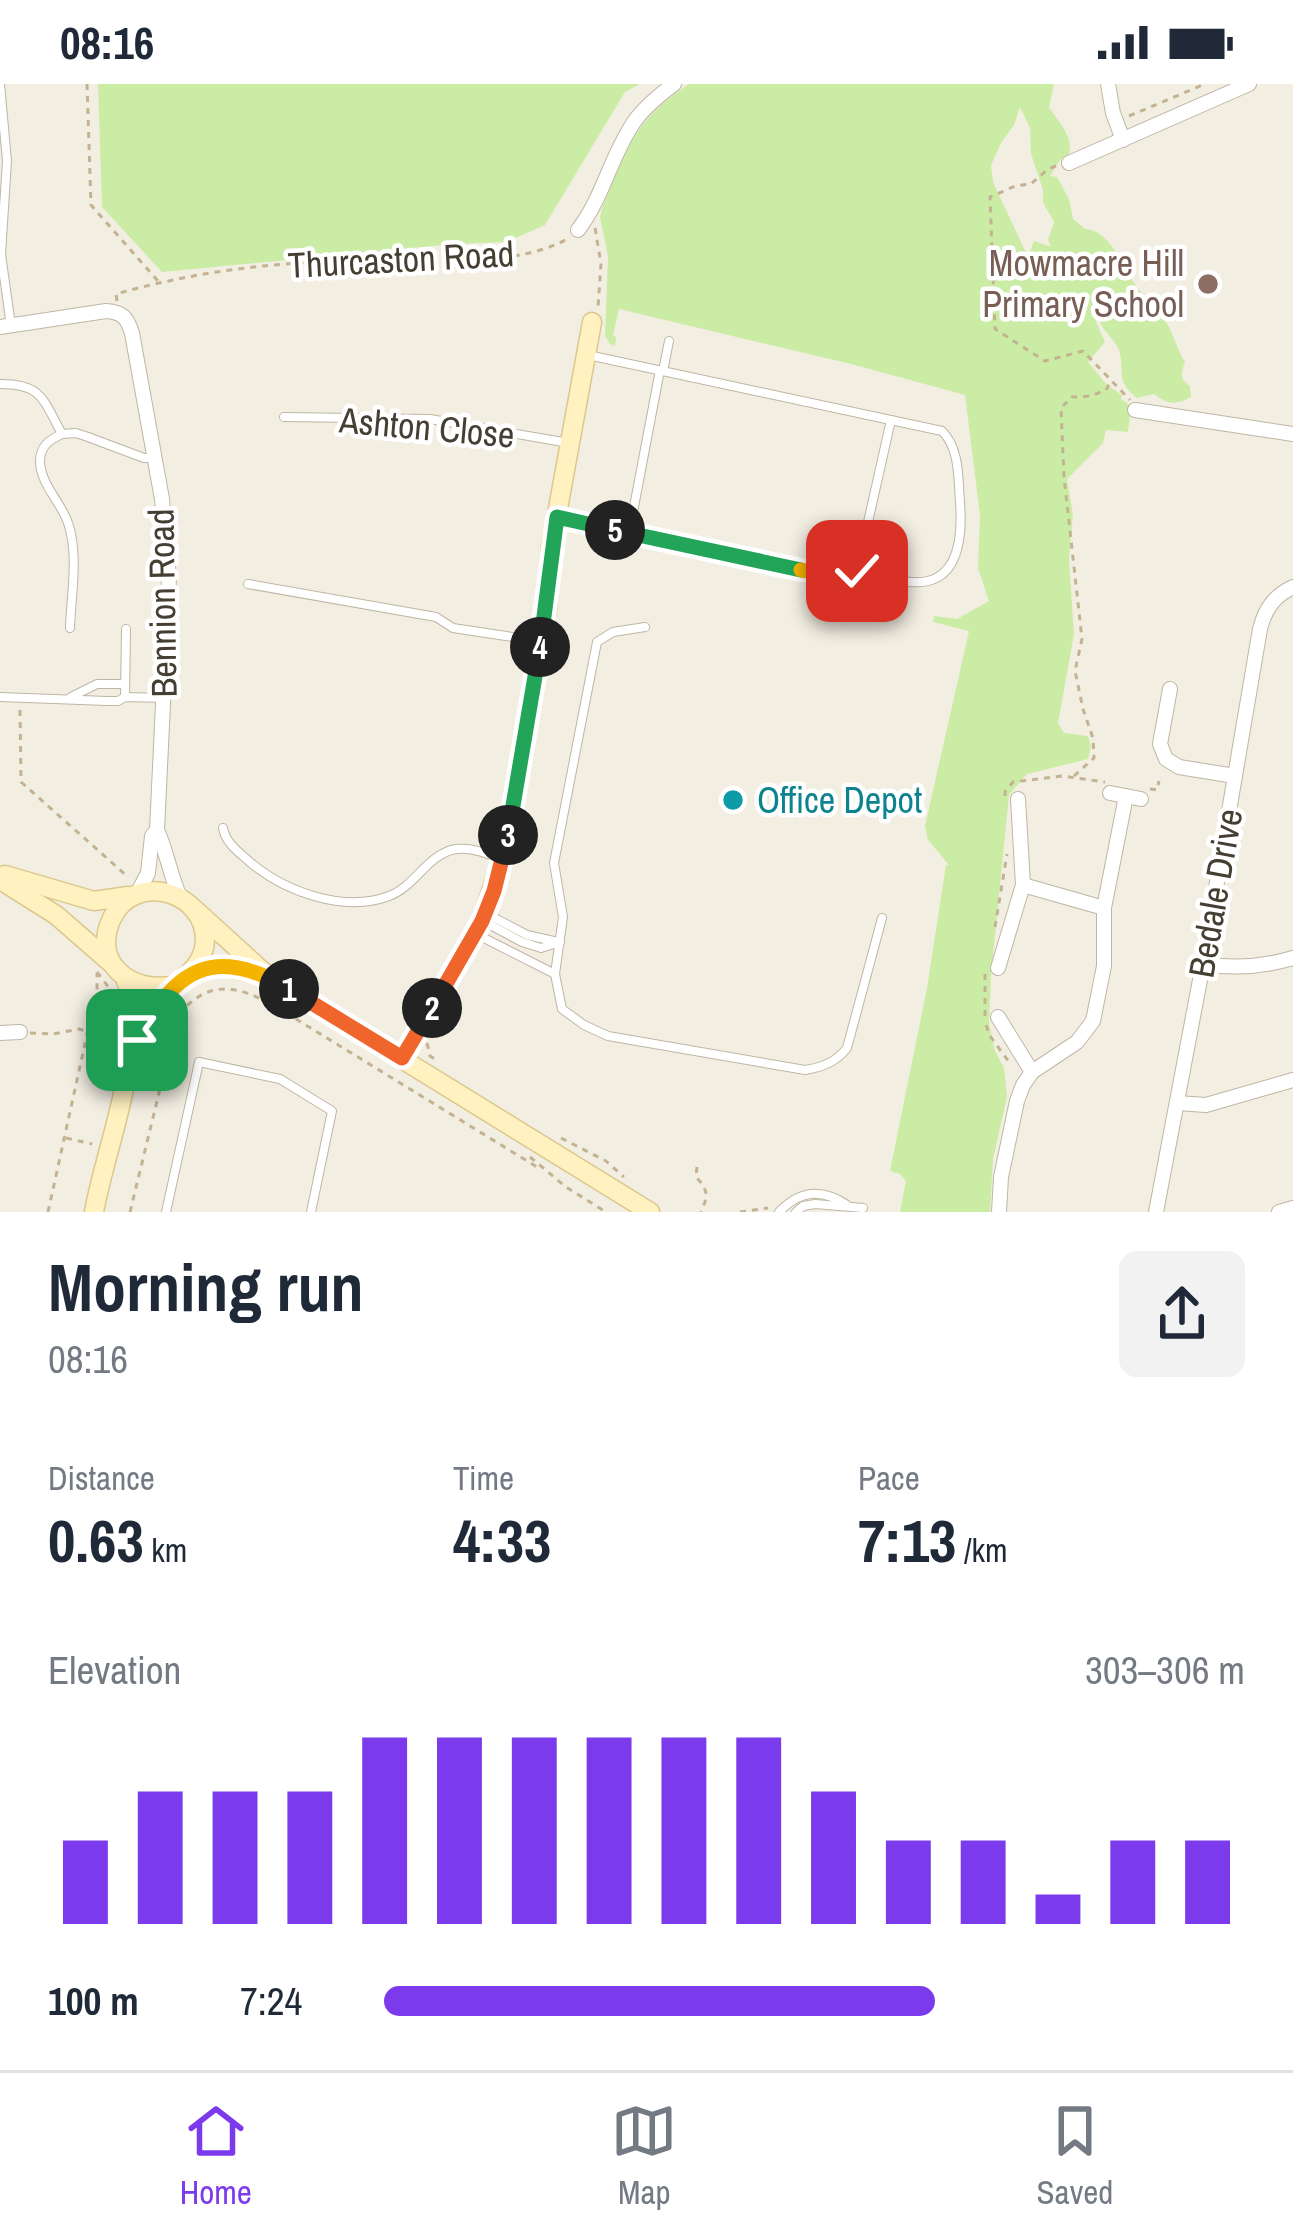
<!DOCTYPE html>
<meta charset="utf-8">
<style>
:root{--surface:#fff;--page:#f2f2f3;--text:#1f2937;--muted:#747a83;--line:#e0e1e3;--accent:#7c3aed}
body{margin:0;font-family:"Archivo Narrow",sans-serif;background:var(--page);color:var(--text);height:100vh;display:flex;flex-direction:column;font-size:45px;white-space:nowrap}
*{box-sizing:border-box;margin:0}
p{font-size:39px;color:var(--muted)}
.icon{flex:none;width:66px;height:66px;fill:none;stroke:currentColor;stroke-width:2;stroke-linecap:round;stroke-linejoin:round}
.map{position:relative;height:1128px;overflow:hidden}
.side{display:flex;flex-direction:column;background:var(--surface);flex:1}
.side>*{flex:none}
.pin{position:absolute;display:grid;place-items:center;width:102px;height:102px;color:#fff;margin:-51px;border-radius:24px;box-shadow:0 6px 18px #0006}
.km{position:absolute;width:60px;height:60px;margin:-30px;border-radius:50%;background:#222;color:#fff;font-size:33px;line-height:60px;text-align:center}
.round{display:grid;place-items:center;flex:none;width:126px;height:126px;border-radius:18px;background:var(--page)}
.summary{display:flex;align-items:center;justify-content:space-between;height:204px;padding:0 48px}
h1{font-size:66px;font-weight:700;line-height:90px}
.stats{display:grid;grid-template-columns:repeat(3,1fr);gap:18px;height:204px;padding:12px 48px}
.stats div{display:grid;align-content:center}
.stats b{font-size:60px;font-weight:700}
.stats small{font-size:33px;font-weight:400}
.stats p{font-size:33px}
.chart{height:336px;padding:24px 48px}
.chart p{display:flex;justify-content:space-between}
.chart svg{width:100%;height:216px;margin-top:12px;stroke:var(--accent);stroke-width:6}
ul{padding:0 48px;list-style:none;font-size:39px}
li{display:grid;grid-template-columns:192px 144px 1fr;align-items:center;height:90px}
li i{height:30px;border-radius:15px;background:var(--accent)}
.status{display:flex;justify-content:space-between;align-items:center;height:84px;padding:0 60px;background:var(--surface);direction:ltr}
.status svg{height:33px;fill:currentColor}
.tabs{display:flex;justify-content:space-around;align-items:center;height:168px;border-top:3px solid var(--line);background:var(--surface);font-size:33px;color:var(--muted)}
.tabs a{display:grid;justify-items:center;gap:6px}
.tabs .current{color:var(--accent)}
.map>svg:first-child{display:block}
</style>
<div class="status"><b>08:16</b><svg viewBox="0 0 49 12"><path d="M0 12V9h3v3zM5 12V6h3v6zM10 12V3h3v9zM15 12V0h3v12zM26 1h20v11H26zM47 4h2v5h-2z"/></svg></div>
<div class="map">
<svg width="1293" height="1128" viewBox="0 0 1293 1128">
<rect width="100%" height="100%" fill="#f3eee2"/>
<!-- green -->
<g fill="#cbeca5" fill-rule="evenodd">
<path d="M 98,0 L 640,0 L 625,8 L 545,141 L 506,158 L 454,160 L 162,188 L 102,123 Z"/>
<path d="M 689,0 L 1054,0 L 1049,23 C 1058,38 1074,52 1069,70 L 1060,76 L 1050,92 L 1057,93 L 1069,115 L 1073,135 L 1085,145 C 1112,146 1125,188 1139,206 C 1143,212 1149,214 1153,219 C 1158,225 1165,237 1169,243 C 1175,255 1178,267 1185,278 C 1181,289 1179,295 1190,302 L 1191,313 C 1176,321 1168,321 1154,310 L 1137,314 C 1111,295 1129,278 1115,259 C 1108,248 1102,247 1099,233 L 1093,231 L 1105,258 L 1088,278 L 1107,301 L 1122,311 L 1121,315 L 1131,322 L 1128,348 L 1106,346 L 1103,359 L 1067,395 L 1073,430 L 1069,476 L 1074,550 L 1058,639 L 1064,649 L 1088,652 L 1091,663 L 1088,675 L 1027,690 L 1009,711 L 991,891 L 989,940 L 995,967 L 1004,984 L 1007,1013 L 993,1075 L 990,1128 L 900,1128 L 906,1097 L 900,1090 L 890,1087 L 927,904 L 946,781 L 949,781 L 928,756 L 925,742 L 969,547 L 933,538 L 934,532 L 957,535 L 989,517 L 978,484 L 980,431 L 965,311 L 851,280 L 619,225 L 613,251 L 616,253 L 615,262 L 610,260 L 605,252 L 608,172 L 600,133 L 602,124 C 627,64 633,38 689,0 ZM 1020,23 L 1030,44 L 1031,70 L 1043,106 L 1043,118 L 1054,138 L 1048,156 L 1051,163 L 1034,157 L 1028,173 L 993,98 L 991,81 L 1001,59 L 1014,41 Z"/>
</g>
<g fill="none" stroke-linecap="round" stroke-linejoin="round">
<defs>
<g id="lane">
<path d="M 0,0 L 7,77 L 1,170 L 11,242"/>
<path d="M 663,287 L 669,257"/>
<path d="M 0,300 C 43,300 43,316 62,350 L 76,349 L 88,353 L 144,374 L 154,374"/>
<path d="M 284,333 L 430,335 L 569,359"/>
<path d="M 62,350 C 49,356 40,362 40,378 C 41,401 61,418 68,439 C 79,470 71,512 70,544"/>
<path d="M 557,433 L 817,489 C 832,488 848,486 863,488 C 883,491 908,502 928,497 C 961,489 962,445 960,418 C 958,394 960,365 942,347 L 588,271"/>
<path d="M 629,449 L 660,286"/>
<path d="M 857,487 L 891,336"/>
<path d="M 248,500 L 436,533 L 453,544 L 539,557"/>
<path d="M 0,613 L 107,617 L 118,617 L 125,613 L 165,614"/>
<path d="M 71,613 L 97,600 L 125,600"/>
<path d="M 125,613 L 126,545"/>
<path d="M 223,744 C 226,760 239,768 251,779 C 286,808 344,829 389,812 C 416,802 427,770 456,765 C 472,763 487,770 501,774"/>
<path d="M 485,829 L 527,851 L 558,858"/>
<path d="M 483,837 L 522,858 L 541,864 L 560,858"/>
<path d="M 476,850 L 555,890 L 562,925 L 584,941 L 608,952 L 805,986 C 823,983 836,978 847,964 L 882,834"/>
<path d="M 555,890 L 563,833 L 554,779 L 597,558 L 613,548 L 645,543"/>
<path d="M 166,1128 L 199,978 L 280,995 L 332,1027 L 311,1128"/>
<path d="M 779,1128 C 800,1106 822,1104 847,1121"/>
<path d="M 796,1128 L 803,1122 L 815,1120 L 863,1124"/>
</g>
<g id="street">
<path d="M 1108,0 L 1113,29 L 1123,56"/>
<path d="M 1069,79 L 1249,0"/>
<path d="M 578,146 C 602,115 610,75 632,41 C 642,25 658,12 674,0"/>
<path d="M 0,243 L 106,227 C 122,228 127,233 132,249 L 162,415 L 169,494 L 157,746 L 152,752 L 148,789 L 137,810"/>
<path d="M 1135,326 L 1293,350"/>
<path d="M 1170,605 L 1160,660 L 1166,675 L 1179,683 L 1235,692"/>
<path d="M 1110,709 L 1141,715"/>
<path d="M 157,746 C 167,768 170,791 180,813"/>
<path d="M 1023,801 L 1104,824"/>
<path d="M 1203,880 C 1234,885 1263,883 1293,874"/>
<path d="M 998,884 L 1023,801 L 1018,715"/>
<path d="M 998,933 L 1032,988"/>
<path d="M 0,949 L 20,948"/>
<path d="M 1177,1019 L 1206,1021 L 1293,996"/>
<path d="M 999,1128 L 1001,1093 L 1017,1017 L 1023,1001 L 1032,988 L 1077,958 L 1093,937 L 1104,882 L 1104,824 L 1126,712"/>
<path d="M 1156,1128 L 1203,880 L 1260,545 C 1265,525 1274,512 1293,503"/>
<path d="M 1279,1128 L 1293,1124"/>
</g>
<g id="secondary">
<path d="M 5,791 L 94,817 L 128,812"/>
<path d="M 0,793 L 5,799 L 56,831 L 110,878"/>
<path d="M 193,824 L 269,893 L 650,1128"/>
<path d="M 193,887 L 225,883 L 264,891"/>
<path d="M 131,971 C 139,951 149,931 162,914 C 179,895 204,885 205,856 C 205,807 136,788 113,832 C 89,878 131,911 175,901"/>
<path d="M 402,974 L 481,837 L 502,775 L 547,525 L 551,463 L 592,238"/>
<path d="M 94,1128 C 105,1064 151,953 125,894"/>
</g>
</defs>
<!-- lane casing -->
<use href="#lane" stroke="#bfb6a4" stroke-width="10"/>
<!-- street casing -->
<use href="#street" stroke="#bfb6a4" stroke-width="16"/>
<!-- secondary casing -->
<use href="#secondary" stroke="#dbc88e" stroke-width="21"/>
<!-- path -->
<g stroke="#c3b393" stroke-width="3" stroke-dasharray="6 6" stroke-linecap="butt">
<path d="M 87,0 L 91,121 L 158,197"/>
<path d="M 1129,32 L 1205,0"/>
<path d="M 1056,82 L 1048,85 L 1031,100 L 1015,102 L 990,113 L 995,245 L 1045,277 L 1083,267 L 1130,316"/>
<path d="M 595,144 L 601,180 L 598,223"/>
<path d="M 117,217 L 116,210 C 183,191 250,181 318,178 C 386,175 510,188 567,155"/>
<path d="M 20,626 L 21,698 L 127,792"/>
<path d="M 1074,692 L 1094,674 L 1093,654 L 1083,625 L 1075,587 L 1082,555 L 1064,393 L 1061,324 L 1072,313 L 1091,312 L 1106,306 L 1111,297"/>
<path d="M 1150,705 L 1157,706 L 1159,697"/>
<path d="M 1005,712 L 1005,708 L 1013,698 L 1062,692 L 1105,698"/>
<path d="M 995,843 L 1007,770"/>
<path d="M 97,888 L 113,909"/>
<path d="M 985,932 L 985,888"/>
<path d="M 986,941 L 990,952 L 1009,978"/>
<path d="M 30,949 L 53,950 L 79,945 L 88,948 L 119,934"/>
<path d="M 427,959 L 430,972 L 436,976"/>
<path d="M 66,1054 L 92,1060"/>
<path d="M 561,1054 L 606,1077 L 624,1093"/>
<path d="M 530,1073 L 566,1103 L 606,1128"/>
<path d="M 697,1083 L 696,1093 C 709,1107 708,1112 701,1128"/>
<path d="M 48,1128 L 97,905 L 97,889"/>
<path d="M 130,1128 L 178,931 C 211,893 239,902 278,924 L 537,1083"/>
<path d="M 740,1128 L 768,1124"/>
</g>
<!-- lane -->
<use href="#lane" stroke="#fff" stroke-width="8"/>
<!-- street -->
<use href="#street" stroke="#fff" stroke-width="14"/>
<!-- secondary -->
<use href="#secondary" stroke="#fff1c0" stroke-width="18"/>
</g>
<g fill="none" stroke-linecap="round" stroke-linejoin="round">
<defs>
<path id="split-1" d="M 137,956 C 174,885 215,860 289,905"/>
<path id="split-2" d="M 289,905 L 402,974 L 432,924"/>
<path id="split-3" d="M 432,924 L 482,837 L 494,807 L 508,751"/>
<path id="split-4" d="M 508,751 L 540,563"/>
<path id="split-5" d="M 540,563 L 557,433 L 615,446"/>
<path id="split-6" d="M 615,446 L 801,486"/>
<path id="split-7" d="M 801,486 L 817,489 L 857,487"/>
</defs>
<!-- split-1 casing -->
<use href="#split-1" stroke="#fff" stroke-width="24"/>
<!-- split-2 casing -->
<use href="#split-2" stroke="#fff" stroke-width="24"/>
<!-- split-3 casing -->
<use href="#split-3" stroke="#fff" stroke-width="24"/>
<!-- split-4 casing -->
<use href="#split-4" stroke="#fff" stroke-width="24"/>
<!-- split-5 casing -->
<use href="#split-5" stroke="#fff" stroke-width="24"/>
<!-- split-6 casing -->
<use href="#split-6" stroke="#fff" stroke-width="24"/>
<!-- split-7 casing -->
<use href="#split-7" stroke="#fff" stroke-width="24"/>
<!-- split-1 -->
<use href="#split-1" stroke="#f5b400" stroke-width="15"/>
<!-- split-2 -->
<use href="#split-2" stroke="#f0652b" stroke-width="15"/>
<!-- split-3 -->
<use href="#split-3" stroke="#f0652b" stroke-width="15"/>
<!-- split-4 -->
<use href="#split-4" stroke="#22a559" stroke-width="15"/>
<!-- split-5 -->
<use href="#split-5" stroke="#22a559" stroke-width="15"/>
<!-- split-6 -->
<use href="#split-6" stroke="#22a559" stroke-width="15"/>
<!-- split-7 -->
<use href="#split-7" stroke="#f5b400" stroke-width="15"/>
</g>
<!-- markers -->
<circle fill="#8d6e63" stroke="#fff" stroke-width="4.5" cx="1208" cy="200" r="12"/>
<circle fill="#0f9aa8" stroke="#fff" stroke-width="4.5" cx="733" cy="716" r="12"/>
<g text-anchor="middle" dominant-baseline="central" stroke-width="9" stroke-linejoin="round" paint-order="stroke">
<!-- street labels -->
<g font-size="36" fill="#453e32" stroke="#fff">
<text transform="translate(401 175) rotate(-3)">Thurcaston Road</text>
<text transform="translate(427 343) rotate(5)">Ashton Close</text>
<text transform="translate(162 519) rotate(-91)">Bennion Road</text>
<text transform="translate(1215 809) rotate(-80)">Bedale Drive</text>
</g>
<!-- education labels -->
<g font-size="36" fill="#785e54" stroke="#fff" text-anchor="end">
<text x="1184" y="179">Mowmacre Hill<tspan x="1184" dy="41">Primary School</tspan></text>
</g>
<!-- culture labels -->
<g font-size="36" fill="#0d838f" stroke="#fff" text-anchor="start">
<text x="757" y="716">Office Depot</text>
</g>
</g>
</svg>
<div class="pin" style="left:137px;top:956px;background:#1e9e55"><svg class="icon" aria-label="arrive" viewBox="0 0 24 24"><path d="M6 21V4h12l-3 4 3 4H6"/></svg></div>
<div class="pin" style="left:857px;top:487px;background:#d93025"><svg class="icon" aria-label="check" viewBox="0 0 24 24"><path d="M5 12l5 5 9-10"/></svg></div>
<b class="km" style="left:289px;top:905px">1</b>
<b class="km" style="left:432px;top:924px">2</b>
<b class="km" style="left:508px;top:751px">3</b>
<b class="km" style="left:540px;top:563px">4</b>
<b class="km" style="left:615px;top:446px">5</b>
</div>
<section class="side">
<div class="summary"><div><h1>Morning run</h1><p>08:16</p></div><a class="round"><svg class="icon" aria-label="share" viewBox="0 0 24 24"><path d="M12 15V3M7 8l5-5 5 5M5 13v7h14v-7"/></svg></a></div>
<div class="stats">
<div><p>Distance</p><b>0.63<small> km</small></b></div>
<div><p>Time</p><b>4:33</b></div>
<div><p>Pace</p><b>7:13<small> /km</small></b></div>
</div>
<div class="chart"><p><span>Elevation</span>303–306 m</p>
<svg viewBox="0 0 160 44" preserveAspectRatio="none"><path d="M5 44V27M15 44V17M25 44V17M35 44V17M45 44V6M55 44V6M65 44V6M75 44V6M85 44V6M95 44V6M105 44V17M115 44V27M125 44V27M135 44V38M145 44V27M155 44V27"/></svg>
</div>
<ul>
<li><b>100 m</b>7:24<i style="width:64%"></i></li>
</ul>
</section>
<nav class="tabs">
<a class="current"><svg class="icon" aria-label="home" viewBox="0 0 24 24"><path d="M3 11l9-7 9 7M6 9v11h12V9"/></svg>Home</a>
<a><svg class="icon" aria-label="map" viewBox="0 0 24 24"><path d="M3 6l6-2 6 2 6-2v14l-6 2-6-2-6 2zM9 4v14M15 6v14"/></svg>Map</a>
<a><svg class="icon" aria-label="saved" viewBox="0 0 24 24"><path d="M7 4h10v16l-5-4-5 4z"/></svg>Saved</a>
</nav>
